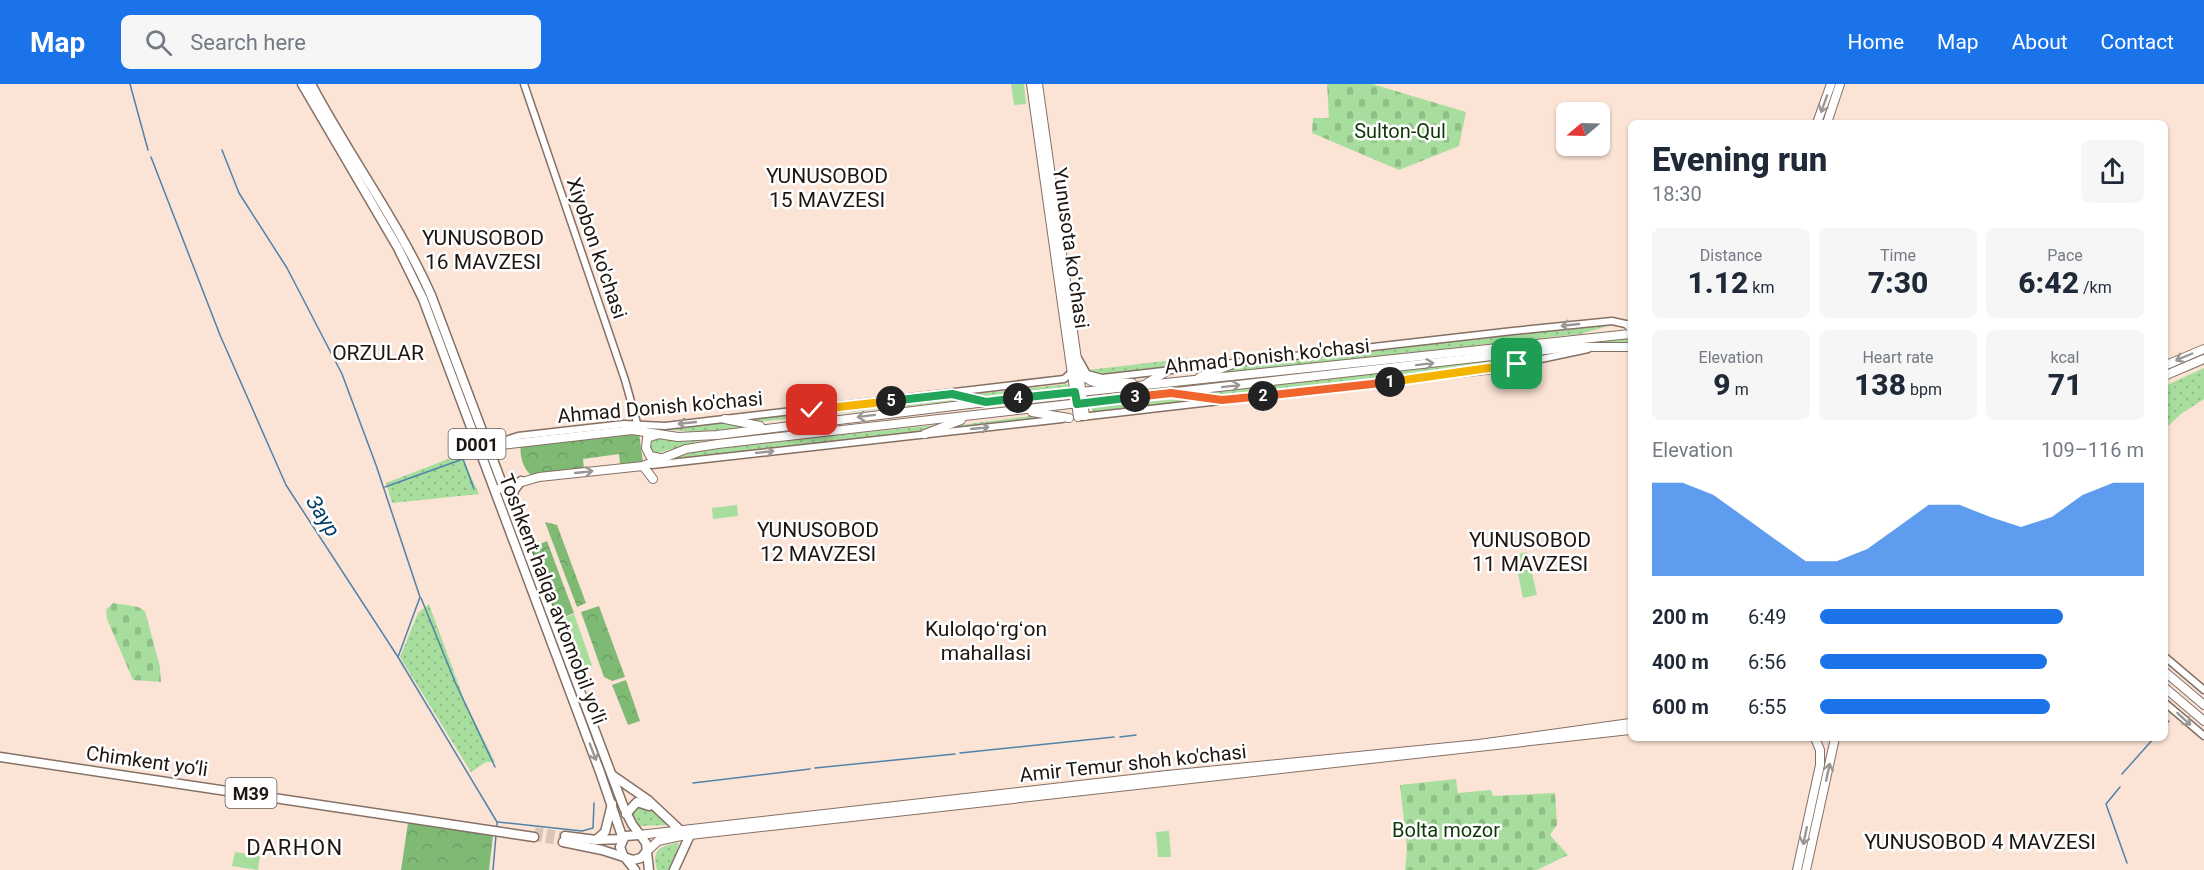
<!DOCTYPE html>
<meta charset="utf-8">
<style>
:root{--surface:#fff;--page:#f6f6f7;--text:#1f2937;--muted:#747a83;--accent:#1a73e8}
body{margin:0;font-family:Roboto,sans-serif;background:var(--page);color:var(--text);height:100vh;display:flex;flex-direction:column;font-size:22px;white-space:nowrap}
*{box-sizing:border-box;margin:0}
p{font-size:20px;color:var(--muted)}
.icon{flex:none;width:33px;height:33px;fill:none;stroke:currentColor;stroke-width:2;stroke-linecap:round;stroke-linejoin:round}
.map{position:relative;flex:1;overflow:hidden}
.sheet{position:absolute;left:1628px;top:36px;width:540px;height:621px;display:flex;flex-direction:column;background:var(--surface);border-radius:9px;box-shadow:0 2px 4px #0004}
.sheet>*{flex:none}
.needle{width:39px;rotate:251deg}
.tools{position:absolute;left:1556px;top:18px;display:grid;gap:12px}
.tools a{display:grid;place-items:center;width:54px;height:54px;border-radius:9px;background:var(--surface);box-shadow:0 2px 4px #0004;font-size:30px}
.pin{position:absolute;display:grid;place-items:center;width:51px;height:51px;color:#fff;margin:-26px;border-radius:12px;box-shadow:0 3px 9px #0006}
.km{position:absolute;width:30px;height:30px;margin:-15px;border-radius:50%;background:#222;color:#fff;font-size:16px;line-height:30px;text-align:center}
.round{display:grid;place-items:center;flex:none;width:63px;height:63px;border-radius:9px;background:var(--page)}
.headline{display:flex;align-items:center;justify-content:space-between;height:102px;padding:0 24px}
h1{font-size:33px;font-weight:800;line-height:45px}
.metrics{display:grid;grid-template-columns:repeat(3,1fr);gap:9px;height:102px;padding:6px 24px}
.metrics div{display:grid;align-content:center;border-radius:9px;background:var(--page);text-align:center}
.metrics b{font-size:30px;font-weight:800}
.metrics small{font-size:16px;font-weight:400}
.metrics p{font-size:16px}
.chart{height:168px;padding:12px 24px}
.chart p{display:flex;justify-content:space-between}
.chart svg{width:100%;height:108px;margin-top:6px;fill:var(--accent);opacity:.7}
ul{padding:0 24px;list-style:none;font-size:20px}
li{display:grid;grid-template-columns:96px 72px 1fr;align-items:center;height:45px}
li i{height:15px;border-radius:8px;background:var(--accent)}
header{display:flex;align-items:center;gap:36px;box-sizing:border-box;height:84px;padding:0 30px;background:var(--accent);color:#fff}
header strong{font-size:28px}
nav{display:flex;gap:33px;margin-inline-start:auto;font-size:21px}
.search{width:420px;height:54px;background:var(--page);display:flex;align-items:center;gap:15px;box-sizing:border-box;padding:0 21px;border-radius:9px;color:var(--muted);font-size:22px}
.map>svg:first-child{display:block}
</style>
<header>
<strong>Map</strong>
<div class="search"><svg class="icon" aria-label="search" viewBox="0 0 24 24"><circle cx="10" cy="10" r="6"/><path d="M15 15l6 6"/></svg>Search here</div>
<nav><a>Home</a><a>Map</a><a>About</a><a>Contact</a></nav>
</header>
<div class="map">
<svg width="2204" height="786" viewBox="0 0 2204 786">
<defs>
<pattern id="grass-dots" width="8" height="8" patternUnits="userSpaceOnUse" patternTransform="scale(1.5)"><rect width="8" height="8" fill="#a7de9e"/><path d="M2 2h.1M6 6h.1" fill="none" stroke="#8fbe87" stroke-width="1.8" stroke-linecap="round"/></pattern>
<pattern id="forest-crowns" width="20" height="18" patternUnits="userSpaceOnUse" patternTransform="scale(1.5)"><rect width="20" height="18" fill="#7fba75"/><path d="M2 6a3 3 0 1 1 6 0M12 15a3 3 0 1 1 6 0" fill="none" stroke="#6d9f64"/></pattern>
<pattern id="cemetery-stones" width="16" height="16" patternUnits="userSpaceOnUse" patternTransform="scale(1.5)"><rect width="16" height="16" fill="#a7de9e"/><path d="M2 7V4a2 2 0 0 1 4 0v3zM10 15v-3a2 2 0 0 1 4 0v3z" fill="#8fbe87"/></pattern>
</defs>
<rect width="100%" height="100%" fill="#fbe3d5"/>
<!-- grass -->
<g fill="url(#grass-dots)">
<path d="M 1610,239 L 1615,240 L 1580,250 L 1213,290 L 1253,278 Z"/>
<path d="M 1630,255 L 1630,258 L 1590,258 L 1143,308 L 1191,300 L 1590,256 Z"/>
<path d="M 1572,266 L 1479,285 L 1226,314 L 1200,310 Z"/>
<path d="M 1190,274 L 1196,274 L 1197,280 L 1097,292 L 1088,286 Z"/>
<path d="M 2204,284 L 2204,315 L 2181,330 L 2165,345 L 2165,302 Z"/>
<path d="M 1068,300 L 1069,303 L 986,313 L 976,310 Z"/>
<path d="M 951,313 L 965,316 L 749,339 L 739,336 Z"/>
<path d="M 1182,315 L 1202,317 L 1092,329 L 1092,322 Z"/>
<path d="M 1038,331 L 1052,334 L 939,347 L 954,342 Z"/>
<path d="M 724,338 L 747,343 L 697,348 L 642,344 Z"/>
<path d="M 946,340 L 924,349 L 665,377 L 702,365 Z"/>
<path d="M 652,353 L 700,356 L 700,357 L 654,370 L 648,358 Z"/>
<path d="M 461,370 L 479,410 L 392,419 L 386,399 Z"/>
<path d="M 510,429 L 623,730 L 620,731 L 507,430 Z"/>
<path d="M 429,520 L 465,618 L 495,678 L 486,678 L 471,688 L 400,573 L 418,529 Z"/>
<path d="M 637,722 L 645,722 L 669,738 L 667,741 L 640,742 L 631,728 Z"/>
<path d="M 679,759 L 671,786 L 657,786 C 651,765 660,762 679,759 Z"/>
</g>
<!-- forest -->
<g fill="url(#forest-crowns)">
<path d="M 639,349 L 643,378 L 620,380 L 619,370 L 583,375 L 584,385 L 531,391 C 523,385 519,370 521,361 Z"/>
<path d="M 545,438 L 557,441 L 586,519 L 577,523 Z"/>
<path d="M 547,457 L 574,529 L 557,536 L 530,464 Z"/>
<path d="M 599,522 L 625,593 L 612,597 L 604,593 L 581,528 Z"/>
<path d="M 626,596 L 640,637 L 628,641 L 612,601 Z"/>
<path d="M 408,739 L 493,751 L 489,786 L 401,786 Z"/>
</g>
<!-- cemetery -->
<g fill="url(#cemetery-stones)">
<path d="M 1327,0 L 1372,0 L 1466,28 L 1459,62 L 1399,86 L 1312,49 L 1313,34 L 1329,34 Z"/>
<path d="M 113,519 L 138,523 L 145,527 L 160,583 L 161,598 L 133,596 L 107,535 L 106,526 Z"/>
<path d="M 1456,695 L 1458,709 L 1491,706 L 1493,712 L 1555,709 L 1557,741 L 1550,751 L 1568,771 L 1537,786 L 1405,786 L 1407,764 L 1400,701 Z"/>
</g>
<!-- pitch -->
<g fill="#a7de9e">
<path d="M 1011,0 L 1024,0 L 1026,20 L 1014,21 Z"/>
<path d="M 737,421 L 738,432 L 713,435 L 712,424 Z"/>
<path d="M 1527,468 L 1537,511 L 1523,514 L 1514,471 Z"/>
<path d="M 574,530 L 592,581 L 579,586 L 561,535 Z"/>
<path d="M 1169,747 L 1171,773 L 1158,773 L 1156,748 Z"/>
<path d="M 235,768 L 260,772 L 258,786 L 232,782 Z"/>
</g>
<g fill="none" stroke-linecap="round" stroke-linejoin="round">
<!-- stream -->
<g stroke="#5182aa" stroke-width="1.5">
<path d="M 130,0 L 148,66"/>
<path d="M 222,66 L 239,109 L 287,184 L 342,290 L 376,381 L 420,513 L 398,573"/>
<path d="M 151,73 L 220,251 L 286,401 L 398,573 L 497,738 L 497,744"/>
<path d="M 385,403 L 463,375 L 474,405"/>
<path d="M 421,514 L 455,598 L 495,683"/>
<path d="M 2164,642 L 2169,637"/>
<path d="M 1120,653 L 1136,651"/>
<path d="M 960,669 L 1114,653"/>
<path d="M 815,684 L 955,670"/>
<path d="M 2122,690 L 2154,654"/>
<path d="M 693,699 L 810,685"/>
<path d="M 2120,703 L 2106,720 L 2127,779"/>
<path d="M 498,738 L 582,747 L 593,744 L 594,719"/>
<path d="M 493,786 L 496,751"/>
</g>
<!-- highway-tunnel -->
<g stroke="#dac4b8" stroke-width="8" stroke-dasharray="8 4" stroke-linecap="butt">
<path d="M 535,747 L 565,752"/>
<path d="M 534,753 L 563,758"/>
</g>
<defs>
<g id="minor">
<path d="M 524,0 L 625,296 L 637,339"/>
<path d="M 1078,274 L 1087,290 L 1102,294 L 1513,247 L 1612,237 L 1630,241"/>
<path d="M 1081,333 L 1490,286 L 1588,265"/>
<path d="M 494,360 L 518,352 L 624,340 L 665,342 L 1064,295 L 1072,288"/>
<path d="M 652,381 L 1062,335"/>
<path d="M 2164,572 L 2204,606"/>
<path d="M 2164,618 L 2204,652"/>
</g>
<g id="major">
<path d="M 1031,0 L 1078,333"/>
<path d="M 1038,0 L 1085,332"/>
<path d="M 1817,39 L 1831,0"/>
<path d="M 1827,39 L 1840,0"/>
<path d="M 1628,241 L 1630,243"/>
<path d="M 2164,282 L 2204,265"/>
<path d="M 1080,287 C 1093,307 1113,296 1132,299"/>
<path d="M 2164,292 L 2204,275"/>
<path d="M 1200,293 L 1235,279"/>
<path d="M 1146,300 L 1167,287"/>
<path d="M 952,310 L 979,316"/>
<path d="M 1181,311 L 1222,316"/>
<path d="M 1032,328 L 1069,334"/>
<path d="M 725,335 L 760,342"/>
<path d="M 925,350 L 961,336"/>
<path d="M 656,351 L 647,354 L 646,364 L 650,372 L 660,374"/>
<path d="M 484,363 L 632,346 L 678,353 L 717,351 L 986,318 L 1630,250"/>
<path d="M 643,382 L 653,395"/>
<path d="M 495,406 L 539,393 L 643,382 L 686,365 L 718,360 L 1572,263 L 1630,263"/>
<path d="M 2164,587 L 2204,621"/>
<path d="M 2164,603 L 2204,637"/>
<path d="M 639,751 L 1167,691 L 1479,660 L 1630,639"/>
<path d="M 646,768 L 658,757 L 681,752 L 1630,646"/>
<path d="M 1797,786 L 1820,681 L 1820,666 L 1815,654"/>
<path d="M 1806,786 L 1835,654"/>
</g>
<g id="highway">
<path d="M 302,0 L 398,164 L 423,215 L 600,688 L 623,755"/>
<path d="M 311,0 C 349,72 398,137 431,211 L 624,724 L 632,740 L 646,759 L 649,786"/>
<path d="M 512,420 L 514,406 L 521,397"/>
<path d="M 0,673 L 534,753"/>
<path d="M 612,691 L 648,716 L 681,747"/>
<path d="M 626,730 L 637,718 L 649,722"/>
<path d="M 565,752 L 596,756 L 623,755"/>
<path d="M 596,756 L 605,748 L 612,720"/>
<path d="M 563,758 L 602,766 L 633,776 L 641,774 L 646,768"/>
<path d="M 635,786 L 623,771 L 620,763 L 625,752 L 639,751"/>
<path d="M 674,786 L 690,751"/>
</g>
</defs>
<!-- minor casing -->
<use href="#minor" stroke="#857064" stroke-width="9"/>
<!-- major casing -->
<use href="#major" stroke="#857064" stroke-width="10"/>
<!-- highway casing -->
<use href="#highway" stroke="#857064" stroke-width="11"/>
<!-- minor -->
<use href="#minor" stroke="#fff" stroke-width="6"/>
<!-- major -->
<use href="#major" stroke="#fff" stroke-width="8"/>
<!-- highway -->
<use href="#highway" stroke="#fff" stroke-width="8"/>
</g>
<!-- one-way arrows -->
<defs><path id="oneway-shaft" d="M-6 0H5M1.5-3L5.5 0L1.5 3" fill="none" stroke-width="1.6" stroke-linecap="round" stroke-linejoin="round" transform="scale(1.5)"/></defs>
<g stroke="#9a9694">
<use href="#oneway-shaft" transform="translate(1824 20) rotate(110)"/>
<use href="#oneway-shaft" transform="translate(1570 241) rotate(174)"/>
<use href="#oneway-shaft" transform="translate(2184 273) rotate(157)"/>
<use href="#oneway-shaft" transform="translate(1425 280) rotate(-7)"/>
<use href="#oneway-shaft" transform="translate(1231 302) rotate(-7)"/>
<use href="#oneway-shaft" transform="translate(866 332) rotate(173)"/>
<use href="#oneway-shaft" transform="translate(687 339) rotate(174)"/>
<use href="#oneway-shaft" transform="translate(980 344) rotate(-6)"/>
<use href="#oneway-shaft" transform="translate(765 368) rotate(-6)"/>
<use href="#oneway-shaft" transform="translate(584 388) rotate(-6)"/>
<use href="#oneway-shaft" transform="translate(2184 635) rotate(42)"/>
<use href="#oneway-shaft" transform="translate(593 668) rotate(69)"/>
<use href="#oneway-shaft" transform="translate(1828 688) rotate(-78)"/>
<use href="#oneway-shaft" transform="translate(1805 752) rotate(102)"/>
</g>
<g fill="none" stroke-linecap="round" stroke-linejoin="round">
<defs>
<path id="split-1" d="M 1390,298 L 1517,280"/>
<path id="split-2" d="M 1263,312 L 1390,298"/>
<path id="split-3" d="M 1135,313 L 1171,309 L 1222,316 L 1263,312"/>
<path id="split-4" d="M 1018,314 L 1075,308 L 1077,320 L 1135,313"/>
<path id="split-5" d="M 891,317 L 952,310 L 986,318 L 1018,314"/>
<path id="split-6" d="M 812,326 L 891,317"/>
</defs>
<!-- split-1 casing -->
<use href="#split-1" stroke="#fff" stroke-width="12"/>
<!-- split-2 casing -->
<use href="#split-2" stroke="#fff" stroke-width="12"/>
<!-- split-3 casing -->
<use href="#split-3" stroke="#fff" stroke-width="12"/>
<!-- split-4 casing -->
<use href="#split-4" stroke="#fff" stroke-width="12"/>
<!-- split-5 casing -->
<use href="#split-5" stroke="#fff" stroke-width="12"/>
<!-- split-6 casing -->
<use href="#split-6" stroke="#fff" stroke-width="12"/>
<!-- split-1 -->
<use href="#split-1" stroke="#f5b400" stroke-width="8"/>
<!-- split-2 -->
<use href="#split-2" stroke="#f0652b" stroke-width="8"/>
<!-- split-3 -->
<use href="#split-3" stroke="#f0652b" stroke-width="8"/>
<!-- split-4 -->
<use href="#split-4" stroke="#22a559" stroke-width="8"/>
<!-- split-5 -->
<use href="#split-5" stroke="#22a559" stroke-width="8"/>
<!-- split-6 -->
<use href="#split-6" stroke="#f5b400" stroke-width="8"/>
</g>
<g text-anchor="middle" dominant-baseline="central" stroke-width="5" stroke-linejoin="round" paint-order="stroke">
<!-- shield labels -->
<g fill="#fff" stroke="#625c58" stroke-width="1.5">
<rect x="448.5" y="345" width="57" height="30" rx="4.5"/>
<rect x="225.5" y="694" width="51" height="30" rx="4.5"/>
</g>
<g font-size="18" font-weight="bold" fill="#1f1611">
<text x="477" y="360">D001</text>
<text x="251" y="709">M39</text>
</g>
<!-- park labels -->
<g font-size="20" fill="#0f3708" stroke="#fff">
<text x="1400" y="47">Sulton-Qul</text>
<text x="1446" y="746">Bolta mozor</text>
</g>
<!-- street labels -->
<g font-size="20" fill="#1f1611" stroke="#fff">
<text transform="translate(597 164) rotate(71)">Xiyobon ko'chasi</text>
<text transform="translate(1071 164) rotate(82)">Yunusota koʻchasi</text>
<text transform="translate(1267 272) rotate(-6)">Ahmad Donish ko'chasi</text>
<text transform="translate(660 323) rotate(-5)">Ahmad Donish ko'chasi</text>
<text transform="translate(553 515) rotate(69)">Toshkent halqa avtomobil yo'li</text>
<text transform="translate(147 677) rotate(8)">Chimkent yo‘li</text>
<text transform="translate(1133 679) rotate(-6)">Amir Temur shoh ko'chasi</text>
</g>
<!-- neighbourhood labels -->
<g font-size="21" fill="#1f1611" stroke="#fff">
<text x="827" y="92">YUNUSOBOD<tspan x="827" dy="24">15 MAVZESI</tspan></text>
<text x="483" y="154">YUNUSOBOD<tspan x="483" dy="24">16 MAVZESI</tspan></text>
<text x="378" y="269">ORZULAR</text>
<text x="818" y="446">YUNUSOBOD<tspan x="818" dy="24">12 MAVZESI</tspan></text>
<text x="1530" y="456">YUNUSOBOD<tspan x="1530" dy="24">11 MAVZESI</tspan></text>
<text x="986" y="545">Kulolqoʻrgʻon<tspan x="986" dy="24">mahallasi</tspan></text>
<text x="1980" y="758">YUNUSOBOD 4 MAVZESI</text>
</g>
<!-- water labels -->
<g font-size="21" font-style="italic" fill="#033f65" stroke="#fff">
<text transform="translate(323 432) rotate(58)">Заур</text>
</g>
<!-- quarter labels -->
<g font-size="22" letter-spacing="1.5" fill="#1f1611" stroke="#fff">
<text x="295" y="763">DARHON</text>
</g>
</g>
</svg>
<div class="tools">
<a><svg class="needle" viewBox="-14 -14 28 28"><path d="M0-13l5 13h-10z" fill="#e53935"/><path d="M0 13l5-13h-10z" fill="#747a83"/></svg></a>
</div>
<div class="pin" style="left:1517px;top:280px;background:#1e9e55"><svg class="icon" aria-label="arrive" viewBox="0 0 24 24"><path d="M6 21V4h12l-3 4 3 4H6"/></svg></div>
<div class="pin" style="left:812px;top:326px;background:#d93025"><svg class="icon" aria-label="check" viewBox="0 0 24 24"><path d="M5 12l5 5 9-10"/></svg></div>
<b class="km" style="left:1390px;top:298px">1</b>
<b class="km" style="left:1263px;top:312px">2</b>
<b class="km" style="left:1135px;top:313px">3</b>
<b class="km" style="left:1018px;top:314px">4</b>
<b class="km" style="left:891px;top:317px">5</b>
<section class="sheet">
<div class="headline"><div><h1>Evening run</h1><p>18:30</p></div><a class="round"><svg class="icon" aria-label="share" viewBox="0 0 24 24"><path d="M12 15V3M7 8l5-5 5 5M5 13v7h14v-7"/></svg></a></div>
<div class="metrics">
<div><p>Distance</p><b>1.12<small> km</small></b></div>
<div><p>Time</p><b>7:30</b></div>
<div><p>Pace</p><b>6:42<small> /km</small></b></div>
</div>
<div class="metrics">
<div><p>Elevation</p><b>9<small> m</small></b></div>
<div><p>Heart rate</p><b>138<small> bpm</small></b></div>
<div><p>kcal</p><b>71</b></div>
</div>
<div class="chart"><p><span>Elevation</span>109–116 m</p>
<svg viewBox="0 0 160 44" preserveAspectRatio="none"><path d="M0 44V6L10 6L20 11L30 20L40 29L50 38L60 38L70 33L80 24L90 15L100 15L110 20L120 24L130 20L140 11L150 6L160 6V44z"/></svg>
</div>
<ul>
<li><b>200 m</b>6:49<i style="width:75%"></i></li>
<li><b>400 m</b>6:56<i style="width:70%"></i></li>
<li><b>600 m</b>6:55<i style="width:71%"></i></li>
</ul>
</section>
</div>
